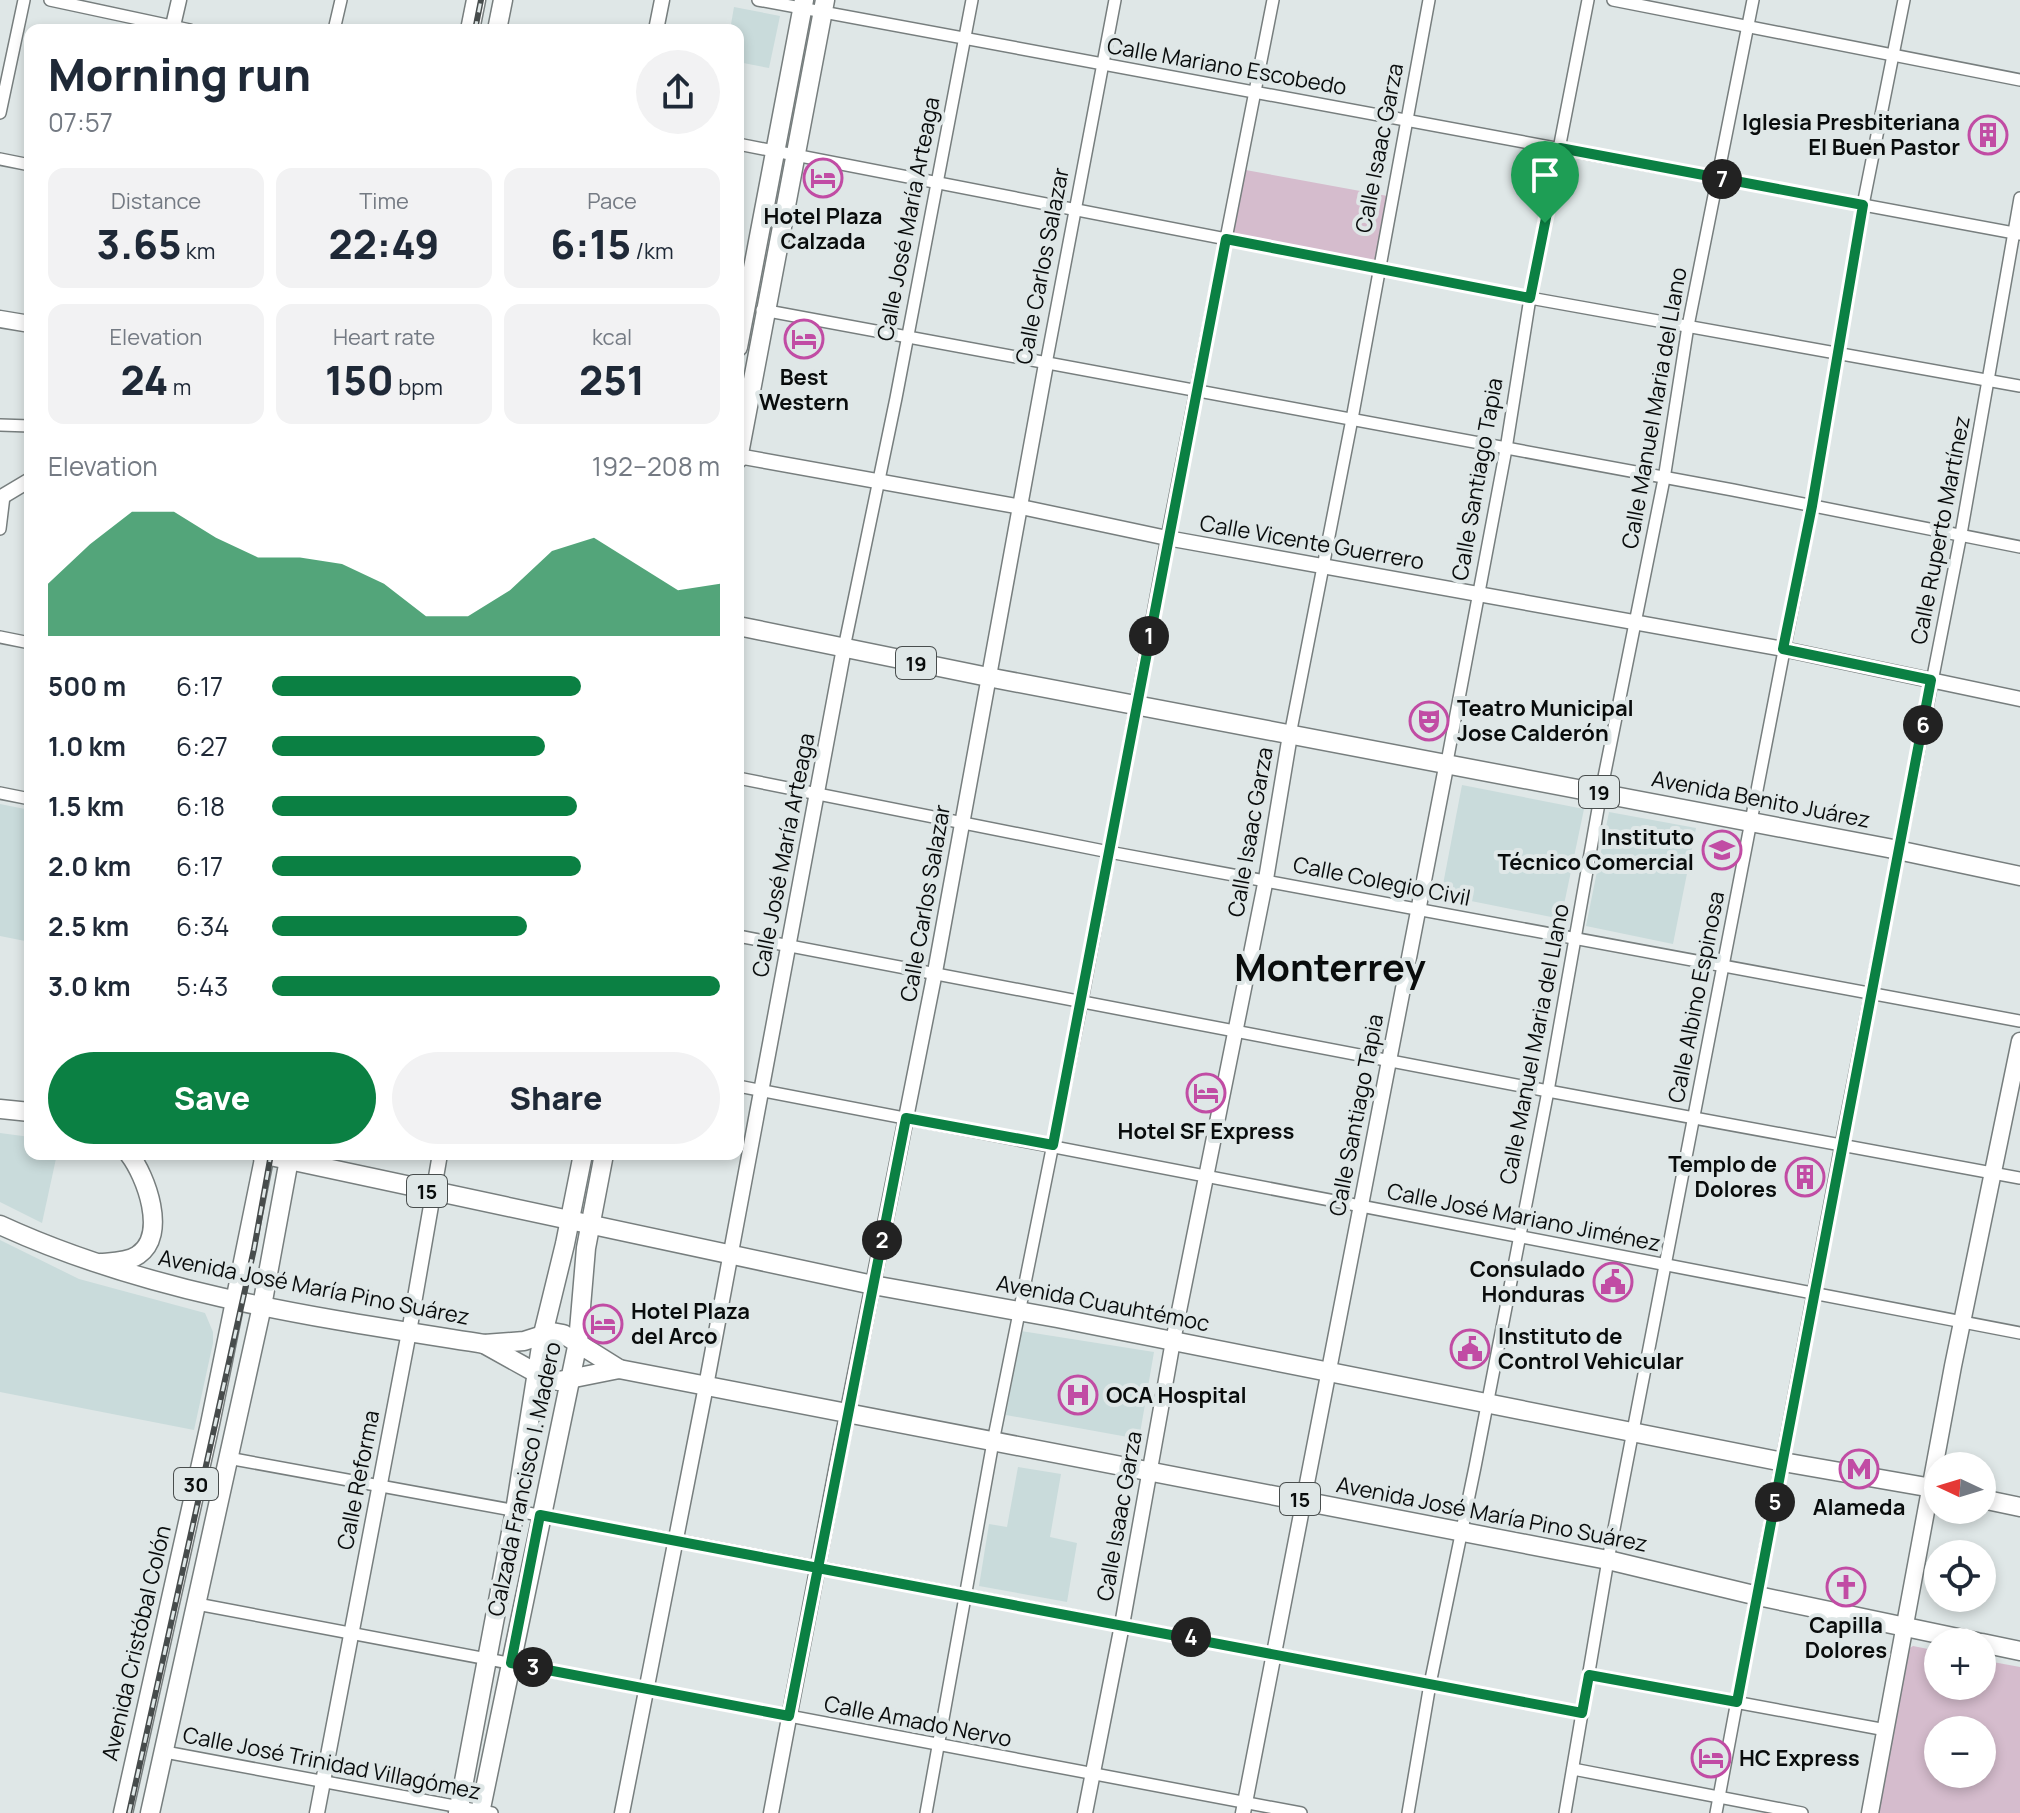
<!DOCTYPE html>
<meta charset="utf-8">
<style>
:root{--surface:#fff;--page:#f2f2f3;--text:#1f2937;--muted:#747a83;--accent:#0b8043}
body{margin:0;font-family:Manrope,sans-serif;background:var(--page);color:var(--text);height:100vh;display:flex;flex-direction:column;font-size:30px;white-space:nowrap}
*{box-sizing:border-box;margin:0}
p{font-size:26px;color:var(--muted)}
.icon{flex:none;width:44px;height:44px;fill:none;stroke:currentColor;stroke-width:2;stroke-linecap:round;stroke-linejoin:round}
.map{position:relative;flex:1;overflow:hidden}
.details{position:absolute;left:24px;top:24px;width:720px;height:1136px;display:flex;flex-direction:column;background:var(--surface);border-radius:16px;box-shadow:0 4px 12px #0003}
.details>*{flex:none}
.needle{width:52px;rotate:274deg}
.buttons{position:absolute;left:1924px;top:1452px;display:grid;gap:16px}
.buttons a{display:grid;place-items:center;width:72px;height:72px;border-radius:50%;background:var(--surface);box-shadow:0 4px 12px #0003;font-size:40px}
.pin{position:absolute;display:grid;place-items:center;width:68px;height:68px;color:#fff;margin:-82px -34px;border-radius:50% 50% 50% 0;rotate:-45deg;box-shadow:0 0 8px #0007}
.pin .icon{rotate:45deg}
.km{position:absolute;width:40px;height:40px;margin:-20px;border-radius:50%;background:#222;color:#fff;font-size:22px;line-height:40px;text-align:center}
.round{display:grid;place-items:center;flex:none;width:84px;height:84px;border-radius:42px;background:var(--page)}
.headline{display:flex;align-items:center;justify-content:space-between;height:136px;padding:0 24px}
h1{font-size:44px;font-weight:800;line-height:60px}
.stats{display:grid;grid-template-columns:repeat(3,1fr);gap:12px;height:136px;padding:8px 24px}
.stats div{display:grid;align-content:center;border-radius:16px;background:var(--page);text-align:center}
.stats b{font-size:40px;font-weight:800}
.stats small{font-size:22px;font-weight:400}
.stats p{font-size:22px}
.chart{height:224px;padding:16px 24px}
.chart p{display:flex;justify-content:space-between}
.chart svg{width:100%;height:144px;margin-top:8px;fill:var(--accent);opacity:.7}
.cta{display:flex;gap:16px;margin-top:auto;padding:16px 24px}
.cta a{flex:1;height:92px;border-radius:48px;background:var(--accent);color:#fff;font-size:32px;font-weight:800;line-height:92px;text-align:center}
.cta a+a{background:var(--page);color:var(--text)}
ul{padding:0 24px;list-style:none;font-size:26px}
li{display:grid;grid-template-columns:128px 96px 1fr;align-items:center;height:60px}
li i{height:20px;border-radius:10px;background:var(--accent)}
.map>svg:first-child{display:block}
</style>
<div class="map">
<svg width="2020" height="1813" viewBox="0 0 2020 1813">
<rect width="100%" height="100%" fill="#dfe7e7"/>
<!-- built -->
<g fill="#c9dbdb">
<path d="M 734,7 L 780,16 L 769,68 L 738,62 L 738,30 L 730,30 Z"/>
<path d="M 1462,785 L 1584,809 L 1561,919 L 1441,895 Z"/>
<path d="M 0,804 L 30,810 L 30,942 L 0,936 Z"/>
<path d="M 1609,812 L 1696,828 L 1673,944 L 1586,926 Z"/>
<path d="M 0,1133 L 30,1137 L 30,1154 L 57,1154 L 42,1223 L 0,1202 Z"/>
<path d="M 0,1240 L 79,1279 L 205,1313 L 213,1332 L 213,1343 L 194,1430 L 0,1392 Z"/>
<path d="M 1021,1331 L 1154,1352 L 1139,1439 L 1006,1415 Z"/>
<path d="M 1018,1467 L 1061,1474 L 1050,1537 L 1077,1543 L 1067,1602 L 979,1586 L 989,1524 L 1007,1527 Z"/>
</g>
<!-- green -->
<g fill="#d5bccd" fill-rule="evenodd">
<path d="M 1240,169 L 1393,197 L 1378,268 L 1226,239 Z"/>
<path d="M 1913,1646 L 1938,1651 L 1938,1686 L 1982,1686 L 1982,1660 L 2020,1667 L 2020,1813 L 1874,1813 L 1905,1651 ZM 1938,1730 L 1982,1730 L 1982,1774 L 1938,1774 Z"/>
</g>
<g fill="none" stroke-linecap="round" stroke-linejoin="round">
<defs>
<g id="minor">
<path d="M 50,0 L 190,30"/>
<path d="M 758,0 L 2020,234"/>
<path d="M 1613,0 L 2020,80"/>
<path d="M 334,30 L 341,0"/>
<path d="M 0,113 L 24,0"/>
<path d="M 738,144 L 1530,298 L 2020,386"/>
<path d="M 0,159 L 30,165"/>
<path d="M 762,310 L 1733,490 L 2020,547"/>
<path d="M 1046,364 L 1115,0"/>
<path d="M 0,425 L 30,426"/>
<path d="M 0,529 L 4,496"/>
<path d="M 0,637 L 30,643"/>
<path d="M 844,648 L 896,398 L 972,0"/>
<path d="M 1290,735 L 1352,419 L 1429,0"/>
<path d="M 1447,762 L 1506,449 L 1530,298 L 1588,0"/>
<path d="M 738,778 L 1109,852 L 2020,1021"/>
<path d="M 0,793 L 30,799"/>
<path d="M 738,936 L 1548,1091 L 2020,1178"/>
<path d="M 738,1086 L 2020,1333"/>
<path d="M 228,1458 L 675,1540 L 1582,1713"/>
<path d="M 197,1604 L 1301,1813"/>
<path d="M 1589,1675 L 1886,1730"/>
<path d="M 165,1752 L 492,1813"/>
<path d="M 1573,1769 L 1802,1813"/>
<path d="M 926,1813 L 993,1442 L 1082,1000 L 1167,538 L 1273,0"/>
<path d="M 1408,1813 L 1430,1684 L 1475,1467 L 1548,1091 L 1601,792 L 1664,479 L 1688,326 L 1753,0"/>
<path d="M 1565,1813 L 1608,1560 L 1812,506 L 1863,205 L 1904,0"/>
<path d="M 1716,1813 L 1841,1145 L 1961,534 L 2020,198"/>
</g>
<g id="tertiary">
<path d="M 172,30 L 179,0"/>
<path d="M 656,30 L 662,0"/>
<path d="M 738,456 L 1021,507 L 1167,538 L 1783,649 L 2020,699"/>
<path d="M 0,498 L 30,480"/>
<path d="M 317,1813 L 409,1332 L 440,1154"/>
<path d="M 622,1813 L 706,1386 L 844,648"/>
<path d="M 771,1813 L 837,1465 L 935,972 L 1046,364"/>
<path d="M 1085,1813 L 1122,1625 L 1173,1341 L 1266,879 L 1290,735"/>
<path d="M 1243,1813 L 1447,762"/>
</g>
<g id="secondary">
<path d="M 0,319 L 30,324"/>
<path d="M 1870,1813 L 1953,1366 L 2020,1041"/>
</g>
<g id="primary">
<path d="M 470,30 L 476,0"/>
<path d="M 497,30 L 503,0"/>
<path d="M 738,347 L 804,0"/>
<path d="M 738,459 L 825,0"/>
<path d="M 738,626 L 998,679 L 1888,848 L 2020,876"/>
<path d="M 123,1813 L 210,1424 L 265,1154"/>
<path d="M 150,1813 L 262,1306 L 290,1154"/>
<path d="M 458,1813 L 515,1511 L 543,1334 L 565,1244 L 583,1154"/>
<path d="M 480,1813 L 578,1342 L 586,1248 L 604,1154"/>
</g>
<g id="trunk">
<path d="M 0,1109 L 30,1112"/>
<path d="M 261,1154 L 873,1285 L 1057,1318 L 1783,1462 L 1938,1489"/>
<path d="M 0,1225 C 152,1295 320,1318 484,1344 L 524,1341 L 552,1332 L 563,1334 L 619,1369"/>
<path d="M 101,1263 C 113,1262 128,1262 138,1255 C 168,1235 146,1176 129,1154"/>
<path d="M 484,1344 L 547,1379 L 559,1381 L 619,1369 L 1608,1560 L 1758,1596 L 1977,1642"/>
<path d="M 1982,1499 L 2020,1507"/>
<path d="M 1982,1643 L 2020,1651"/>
</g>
</defs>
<!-- minor casing -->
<use href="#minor" stroke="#777e7e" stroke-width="14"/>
<!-- tertiary casing -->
<use href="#tertiary" stroke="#777e7e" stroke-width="17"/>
<!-- secondary casing -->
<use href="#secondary" stroke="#777e7e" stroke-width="19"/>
<!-- primary casing -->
<use href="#primary" stroke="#777e7e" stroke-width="21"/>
<!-- trunk casing -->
<use href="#trunk" stroke="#777e7e" stroke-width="21"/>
<!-- minor -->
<use href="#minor" stroke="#fff" stroke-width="11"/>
<!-- tertiary -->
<use href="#tertiary" stroke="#fff" stroke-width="14"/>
<!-- secondary -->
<use href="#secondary" stroke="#fff" stroke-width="16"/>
<!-- primary -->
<use href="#primary" stroke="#fff" stroke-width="18"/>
<!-- trunk -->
<use href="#trunk" stroke="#fff" stroke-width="18"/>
<defs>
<g id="rail">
<path d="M 475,30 L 481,0"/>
<path d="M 129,1813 L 254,1249 L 271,1154"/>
</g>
</defs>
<!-- rail casing -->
<use href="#rail" stroke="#474c4c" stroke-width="6"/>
<!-- rail -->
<use href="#rail" stroke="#dfe7e7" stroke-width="3" stroke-dasharray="9" stroke-linecap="butt"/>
</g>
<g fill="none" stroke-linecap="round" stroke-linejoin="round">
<defs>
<path id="route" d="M 1545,223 L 1530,298 L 1226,239 L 1053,1145 L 906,1118 L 818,1568 L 540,1515 L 511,1663 L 789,1716 L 818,1568 L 1582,1713 L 1589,1675 L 1737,1702 L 1931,680 L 1783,649 L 1812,506 L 1863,205 L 1560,148 L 1545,223"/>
</defs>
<!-- route casing -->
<use href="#route" stroke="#fff" stroke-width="16"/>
<!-- route -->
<use href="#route" stroke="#0b8043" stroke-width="10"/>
</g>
<!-- icons -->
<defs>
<symbol id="building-ring" viewBox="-11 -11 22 22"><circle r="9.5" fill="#dfe7e7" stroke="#c14ca4" stroke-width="1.5"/><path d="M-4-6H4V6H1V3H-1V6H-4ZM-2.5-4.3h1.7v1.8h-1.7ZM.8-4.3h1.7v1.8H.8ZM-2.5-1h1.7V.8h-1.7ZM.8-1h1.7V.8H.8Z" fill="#c14ca4"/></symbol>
<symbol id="hotel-ring" viewBox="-11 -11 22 22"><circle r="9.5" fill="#dfe7e7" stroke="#c14ca4" stroke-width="1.5"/><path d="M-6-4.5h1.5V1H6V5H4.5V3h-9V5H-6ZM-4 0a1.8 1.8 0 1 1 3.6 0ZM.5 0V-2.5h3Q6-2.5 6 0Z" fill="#c14ca4"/></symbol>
<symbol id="theatre-ring" viewBox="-11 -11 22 22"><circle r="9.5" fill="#dfe7e7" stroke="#c14ca4" stroke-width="1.5"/><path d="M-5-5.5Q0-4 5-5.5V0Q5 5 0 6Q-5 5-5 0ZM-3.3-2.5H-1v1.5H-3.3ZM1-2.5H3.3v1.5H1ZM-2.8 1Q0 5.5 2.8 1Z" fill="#c14ca4"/></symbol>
<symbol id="university-ring" viewBox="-11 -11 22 22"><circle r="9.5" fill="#dfe7e7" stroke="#c14ca4" stroke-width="1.5"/><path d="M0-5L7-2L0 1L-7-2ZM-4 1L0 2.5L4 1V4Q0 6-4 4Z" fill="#c14ca4"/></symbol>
<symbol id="civic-ring" viewBox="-11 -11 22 22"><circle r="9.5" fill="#dfe7e7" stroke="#c14ca4" stroke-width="1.5"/><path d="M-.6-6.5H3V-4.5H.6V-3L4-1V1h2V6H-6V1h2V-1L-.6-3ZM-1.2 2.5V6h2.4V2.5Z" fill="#c14ca4"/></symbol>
<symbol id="hospital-ring" viewBox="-11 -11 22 22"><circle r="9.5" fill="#dfe7e7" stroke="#c14ca4" stroke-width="1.5"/><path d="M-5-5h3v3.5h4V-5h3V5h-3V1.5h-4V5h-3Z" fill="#c14ca4"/></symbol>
<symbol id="metro-ring" viewBox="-11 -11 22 22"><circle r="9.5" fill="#dfe7e7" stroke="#c14ca4" stroke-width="1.5"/><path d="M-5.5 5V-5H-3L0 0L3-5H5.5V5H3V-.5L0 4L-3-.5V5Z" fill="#c14ca4"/></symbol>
<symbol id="church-ring" viewBox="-11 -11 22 22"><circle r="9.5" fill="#dfe7e7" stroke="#c14ca4" stroke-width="1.5"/><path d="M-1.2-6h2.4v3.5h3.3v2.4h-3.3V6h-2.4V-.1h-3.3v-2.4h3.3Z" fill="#c14ca4"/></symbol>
</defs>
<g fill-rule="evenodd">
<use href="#building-ring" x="1966" y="113" width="44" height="44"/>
<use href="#hotel-ring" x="801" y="156" width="44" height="44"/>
<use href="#hotel-ring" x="782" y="317" width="44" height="44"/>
<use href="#theatre-ring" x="1407" y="699" width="44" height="44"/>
<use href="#university-ring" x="1700" y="828" width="44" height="44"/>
<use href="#hotel-ring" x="1184" y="1071" width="44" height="44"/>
<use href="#building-ring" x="1783" y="1155" width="44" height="44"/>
<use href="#civic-ring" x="1591" y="1260" width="44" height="44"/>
<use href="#hotel-ring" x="581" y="1302" width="44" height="44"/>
<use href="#civic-ring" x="1448" y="1327" width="44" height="44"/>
<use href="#hospital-ring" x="1056" y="1373" width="44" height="44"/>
<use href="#metro-ring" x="1837" y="1447" width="44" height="44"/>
<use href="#church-ring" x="1824" y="1565" width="44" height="44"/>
<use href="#hotel-ring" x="1689" y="1736" width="44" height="44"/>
</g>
<g text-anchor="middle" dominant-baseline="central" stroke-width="8" stroke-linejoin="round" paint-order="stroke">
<!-- shield labels -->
<g fill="#dfe7e7" stroke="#494e4e" stroke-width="2">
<rect x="896" y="647" width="40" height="32" rx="6"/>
<rect x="1579" y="776" width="40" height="32" rx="6"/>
<rect x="407" y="1175" width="40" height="32" rx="6"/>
<rect x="174" y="1468" width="44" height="32" rx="6"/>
<rect x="1280" y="1483" width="40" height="32" rx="6"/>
</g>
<g font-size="20" font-weight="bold" fill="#090c0c">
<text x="916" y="663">19</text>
<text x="1599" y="792">19</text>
<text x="427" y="1191">15</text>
<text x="196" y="1484">30</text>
<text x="1300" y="1499">15</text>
</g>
<!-- street labels -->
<g font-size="22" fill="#090c0c" stroke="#dfe7e7">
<text transform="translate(1227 66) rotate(10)">Calle Mariano Escobedo</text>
<text transform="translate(1379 148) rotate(-79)">Calle Isaac Garza</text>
<text transform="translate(908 219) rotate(-79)">Calle José María Arteaga</text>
<text transform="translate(1042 266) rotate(-79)">Calle Carlos Salazar</text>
<text transform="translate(1654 408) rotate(-80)">Calle Manuel Maria del Llano</text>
<text transform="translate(1477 479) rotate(-80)">Calle Santiago Tapia</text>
<text transform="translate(1940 530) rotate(-79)">Calle Ruperto Martínez</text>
<text transform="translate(1312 542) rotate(10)">Calle Vicente Guerrero</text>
<text transform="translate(1761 799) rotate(11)">Avenida Benito Juárez</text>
<text transform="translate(1250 832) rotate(-80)">Calle Isaac Garza</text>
<text transform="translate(783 855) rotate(-79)">Calle José María Arteaga</text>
<text transform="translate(1382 881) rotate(11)">Calle Colegio Civil</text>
<text transform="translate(925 903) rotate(-80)">Calle Carlos Salazar</text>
<text transform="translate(1696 997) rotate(-79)">Calle Albino Espinosa</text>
<text transform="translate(1534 1044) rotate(-79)">Calle Manuel Maria del Llano</text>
<text transform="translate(1356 1115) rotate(-79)">Calle Santiago Tapia</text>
<text transform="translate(1524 1217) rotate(11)">Calle José Mariano Jiménez</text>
<text transform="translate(314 1287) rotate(11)">Avenida José María Pino Suárez</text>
<text transform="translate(1103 1303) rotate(11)">Avenida Cuauhtémoc</text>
<text transform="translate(524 1479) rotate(-78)">Calzada Francisco I. Madero</text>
<text transform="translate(358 1480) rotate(-79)">Calle Reforma</text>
<text transform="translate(1492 1514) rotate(11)">Avenida José María Pino Suárez</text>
<text transform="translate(1119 1516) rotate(-80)">Calle Isaac Garza</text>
<text transform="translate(136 1643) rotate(-77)">Avenida Cristóbal Colón</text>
<text transform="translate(918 1721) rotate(11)">Calle Amado Nervo</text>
<text transform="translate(332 1763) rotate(11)">Calle José Trinidad Villagómez</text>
</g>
<!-- poi labels -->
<g font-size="22" font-weight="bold" fill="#090c0c" stroke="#dfe7e7">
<text x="1960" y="122" text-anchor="end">Iglesia Presbiteriana<tspan x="1960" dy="25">El Buen Pastor</tspan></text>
<text x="823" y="216">Hotel Plaza<tspan x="823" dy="25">Calzada</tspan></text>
<text x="804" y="377">Best<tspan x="804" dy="25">Western</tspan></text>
<text x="1457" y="708" text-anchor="start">Teatro Municipal<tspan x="1457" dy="25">Jose Calderón</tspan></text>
<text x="1694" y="837" text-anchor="end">Instituto<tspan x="1694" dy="25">Técnico Comercial</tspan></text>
<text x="1206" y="1131">Hotel SF Express</text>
<text x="1777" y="1164" text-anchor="end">Templo de<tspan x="1777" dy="25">Dolores</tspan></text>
<text x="1585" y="1269" text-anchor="end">Consulado<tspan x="1585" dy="25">Honduras</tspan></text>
<text x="631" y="1311" text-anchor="start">Hotel Plaza<tspan x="631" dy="25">del Arco</tspan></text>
<text x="1498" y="1336" text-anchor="start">Instituto de<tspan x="1498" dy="25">Control Vehicular</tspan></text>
<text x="1106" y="1395" text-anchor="start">OCA Hospital</text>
<text x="1859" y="1507">Alameda</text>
<text x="1846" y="1625">Capilla<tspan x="1846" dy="25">Dolores</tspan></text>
<text x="1739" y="1758" text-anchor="start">HC Express</text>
</g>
<!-- town labels -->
<g font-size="38" font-weight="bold" fill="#090c0c" stroke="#dfe7e7">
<text x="1330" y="966">Monterrey</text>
</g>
</g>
</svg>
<div class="buttons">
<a><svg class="needle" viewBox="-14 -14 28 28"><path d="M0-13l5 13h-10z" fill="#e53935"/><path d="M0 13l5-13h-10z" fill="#747a83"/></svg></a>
<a><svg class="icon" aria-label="locate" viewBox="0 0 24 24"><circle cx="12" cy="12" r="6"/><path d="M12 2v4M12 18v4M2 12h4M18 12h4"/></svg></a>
<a>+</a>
<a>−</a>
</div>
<div class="pin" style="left:1545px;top:223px;background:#1e9e55"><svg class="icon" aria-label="arrive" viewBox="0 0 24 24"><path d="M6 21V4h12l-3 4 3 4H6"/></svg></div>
<b class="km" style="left:1149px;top:636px">1</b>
<b class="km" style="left:882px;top:1240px">2</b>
<b class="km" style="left:533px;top:1667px">3</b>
<b class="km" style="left:1191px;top:1637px">4</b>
<b class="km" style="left:1775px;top:1502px">5</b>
<b class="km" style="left:1923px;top:725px">6</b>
<b class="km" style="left:1722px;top:179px">7</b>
<section class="details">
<div class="headline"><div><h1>Morning run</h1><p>07:57</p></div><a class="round"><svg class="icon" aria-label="share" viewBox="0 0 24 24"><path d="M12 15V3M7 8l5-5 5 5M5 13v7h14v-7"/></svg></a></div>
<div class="stats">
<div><p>Distance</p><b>3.65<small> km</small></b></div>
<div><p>Time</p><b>22:49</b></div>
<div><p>Pace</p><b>6:15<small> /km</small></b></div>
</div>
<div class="stats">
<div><p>Elevation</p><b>24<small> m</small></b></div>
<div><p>Heart rate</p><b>150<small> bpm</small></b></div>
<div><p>kcal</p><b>251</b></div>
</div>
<div class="chart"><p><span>Elevation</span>192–208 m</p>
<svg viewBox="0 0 160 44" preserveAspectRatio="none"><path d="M0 44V28L10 16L20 6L30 6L40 14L50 20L60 20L70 22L80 28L90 38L100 38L110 30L120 18L130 14L140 22L150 30L160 28V44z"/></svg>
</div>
<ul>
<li><b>500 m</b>6:17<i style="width:69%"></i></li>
<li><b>1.0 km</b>6:27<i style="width:61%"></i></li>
<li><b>1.5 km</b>6:18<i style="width:68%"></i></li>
<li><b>2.0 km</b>6:17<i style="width:69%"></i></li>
<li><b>2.5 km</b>6:34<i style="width:57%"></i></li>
<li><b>3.0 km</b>5:43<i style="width:100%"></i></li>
</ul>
<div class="cta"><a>Save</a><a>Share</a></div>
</section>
</div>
